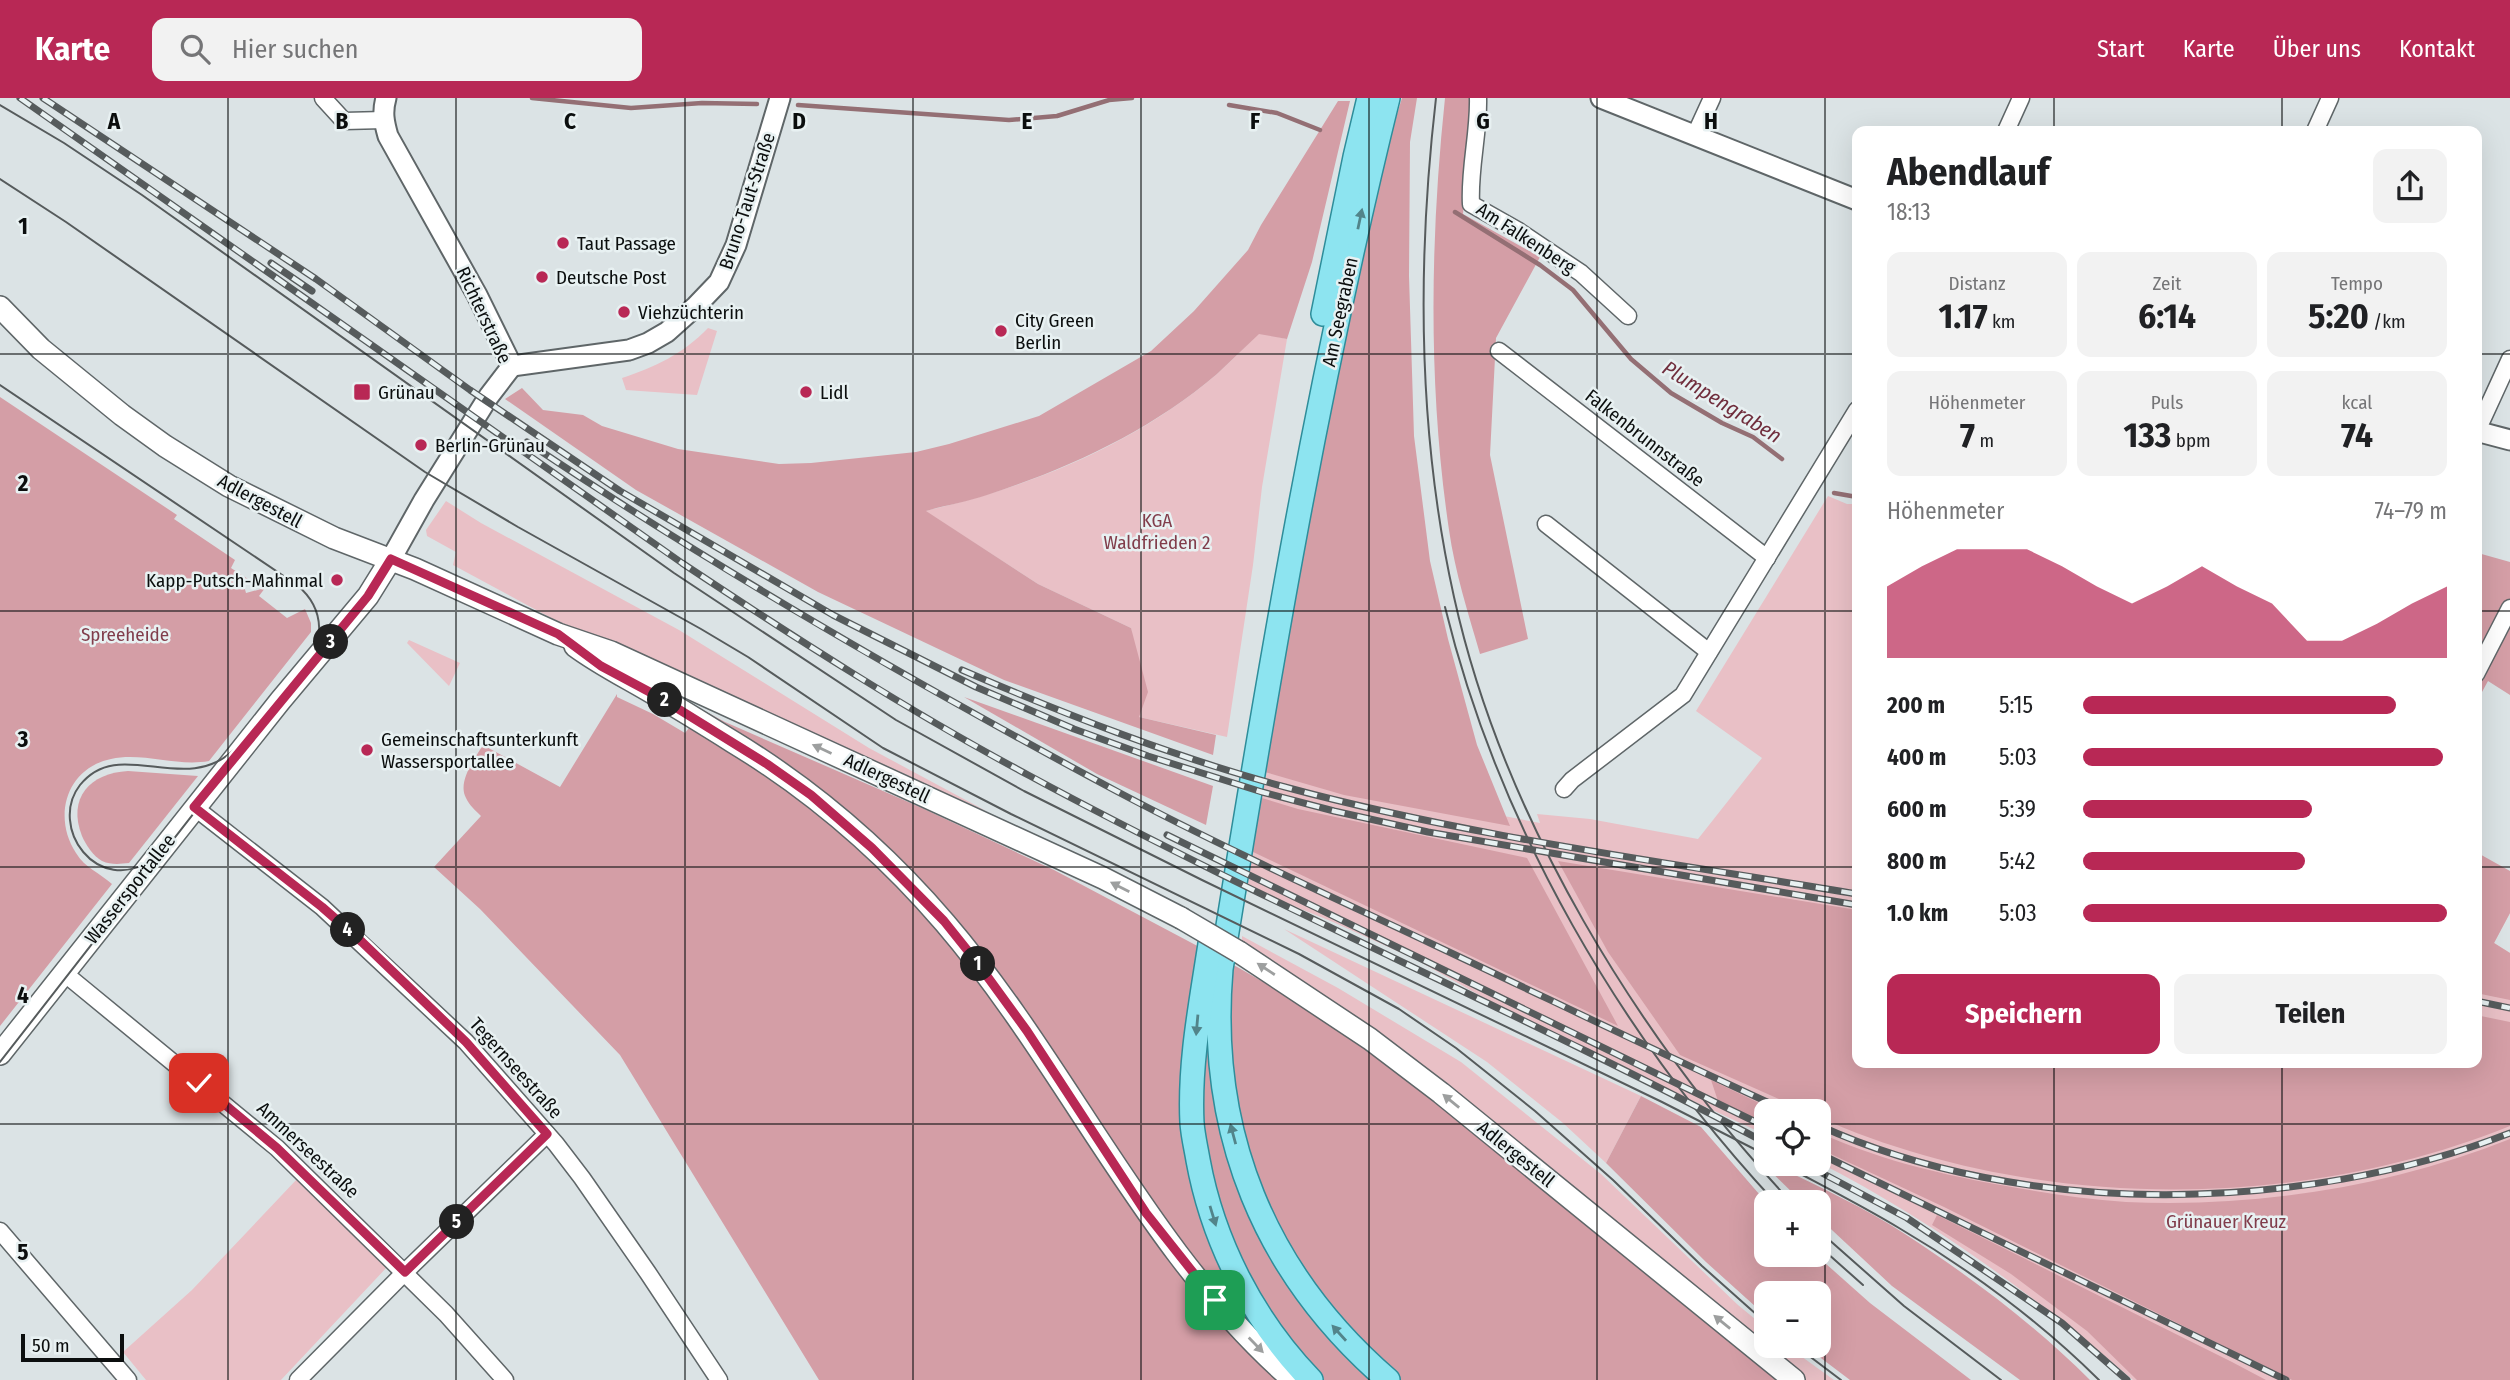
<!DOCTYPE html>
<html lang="de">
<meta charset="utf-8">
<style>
:root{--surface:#fff;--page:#f2f2f2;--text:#202124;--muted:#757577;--accent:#b82855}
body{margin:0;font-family:"Fira Sans Condensed",sans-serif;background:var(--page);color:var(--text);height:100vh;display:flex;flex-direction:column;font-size:26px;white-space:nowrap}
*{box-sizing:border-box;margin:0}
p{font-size:23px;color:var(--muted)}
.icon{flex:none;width:38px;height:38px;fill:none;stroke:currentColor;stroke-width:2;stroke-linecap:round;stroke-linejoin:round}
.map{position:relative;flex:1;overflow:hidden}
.details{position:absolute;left:1852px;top:28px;width:630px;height:942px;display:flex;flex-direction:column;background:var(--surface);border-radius:14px;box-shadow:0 7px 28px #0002}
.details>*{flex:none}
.buttons{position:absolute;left:1754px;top:1001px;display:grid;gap:14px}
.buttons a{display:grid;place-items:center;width:77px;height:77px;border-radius:14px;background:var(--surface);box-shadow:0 7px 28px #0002;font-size:35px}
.scale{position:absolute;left:21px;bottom:18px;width:103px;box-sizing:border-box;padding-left:7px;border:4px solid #0b0e0e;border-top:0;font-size:19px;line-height:24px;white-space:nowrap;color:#0b0e0e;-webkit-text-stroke:5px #e8f1f2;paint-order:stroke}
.pin{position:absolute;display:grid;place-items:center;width:60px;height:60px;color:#fff;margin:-30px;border-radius:14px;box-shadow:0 4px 10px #0006}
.km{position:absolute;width:35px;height:35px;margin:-18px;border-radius:50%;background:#222;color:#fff;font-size:19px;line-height:35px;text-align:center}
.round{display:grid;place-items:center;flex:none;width:74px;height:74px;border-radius:14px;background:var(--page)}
.headline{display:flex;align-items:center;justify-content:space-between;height:119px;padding:0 35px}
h1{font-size:38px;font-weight:700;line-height:52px}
.stats{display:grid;grid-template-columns:repeat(3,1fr);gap:10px;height:119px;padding:7px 35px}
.stats div{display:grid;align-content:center;border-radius:14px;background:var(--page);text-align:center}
.stats b{font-size:35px;font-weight:700}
.stats small{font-size:19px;font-weight:400}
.stats p{font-size:19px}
.chart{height:196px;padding:14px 35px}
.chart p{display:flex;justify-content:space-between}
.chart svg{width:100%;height:126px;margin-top:7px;fill:var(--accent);opacity:.7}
.cta{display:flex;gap:14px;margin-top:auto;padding:14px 35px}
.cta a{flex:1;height:80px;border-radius:14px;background:var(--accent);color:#fff;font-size:28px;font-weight:700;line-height:80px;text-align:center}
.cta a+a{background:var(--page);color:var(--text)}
ul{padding:0 35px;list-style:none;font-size:23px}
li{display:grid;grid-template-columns:112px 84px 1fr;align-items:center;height:52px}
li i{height:18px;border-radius:9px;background:var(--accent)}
header{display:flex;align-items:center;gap:42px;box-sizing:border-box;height:98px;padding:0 35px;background:var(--accent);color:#fff}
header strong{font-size:33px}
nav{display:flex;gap:38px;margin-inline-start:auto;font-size:24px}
.search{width:490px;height:63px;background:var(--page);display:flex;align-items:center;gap:18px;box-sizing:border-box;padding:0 24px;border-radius:14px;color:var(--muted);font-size:26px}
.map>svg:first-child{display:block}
</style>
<header>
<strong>Karte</strong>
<div class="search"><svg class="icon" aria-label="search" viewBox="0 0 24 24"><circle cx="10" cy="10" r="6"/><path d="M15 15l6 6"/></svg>Hier suchen</div>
<nav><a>Start</a><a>Karte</a><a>Über uns</a><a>Kontakt</a></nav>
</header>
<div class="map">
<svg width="2510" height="1282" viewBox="0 0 2510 1282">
<rect width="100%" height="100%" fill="#dbe3e5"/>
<!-- green -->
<g fill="#e9c0c6">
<path d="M 708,230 L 717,233 L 697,297 L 626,292 L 622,280 C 655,269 683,256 708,230 Z"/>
<path d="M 1259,235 L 1287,241 L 1262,389 L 1253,467 L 1227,639 L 1139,619 L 1131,530 L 1038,486 L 925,413 C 1030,389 1134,347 1217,276 C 1231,263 1245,249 1259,235 Z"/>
<path d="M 1828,398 L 1847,406 L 1857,406 L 1857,964 L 2476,964 L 2476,755 L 2510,815 L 2494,845 L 2510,855 L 2510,1282 L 2133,1282 C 2038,1200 1930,1121 1818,1064 L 1818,1013 L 1766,1013 L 1766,1037 L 1545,934 L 1415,861 L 1333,824 L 1244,788 L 1266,663 L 1447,707 L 1540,725 L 1537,716 L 1590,721 L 1698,741 L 1762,660 L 1696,613 Z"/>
<path d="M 446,403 L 481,425 L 679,532 L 869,650 L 988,714 L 553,521 L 453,467 L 456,454 L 427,438 L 426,432 Z"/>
<path d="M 409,542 L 460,565 L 449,588 L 407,545 Z"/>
<path d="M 1284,831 L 1641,998 L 1606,1065 L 1563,1025 L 1487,964 Z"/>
<path d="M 1242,838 L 1338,890 L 1461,964 L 1601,1076 L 1738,1207 L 1766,1230 L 1766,1248 L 1787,1248 L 1834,1282 L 1806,1282 L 1722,1214 L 1242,845 Z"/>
<path d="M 298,1080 L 388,1168 L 281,1282 L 146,1282 L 123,1254 L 192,1192 Z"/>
</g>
<!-- forest -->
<g fill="#d49ea6">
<path d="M 1402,0 L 1417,0 L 1410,44 L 1409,178 L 1414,338 L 1430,463 L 1448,541 L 1477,647 L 1510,728 L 1344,697 L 1258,672 L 1375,88 Z"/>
<path d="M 1445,0 L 1471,0 L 1463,116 L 1540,159 L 1496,240 L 1490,357 L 1528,541 L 1480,556 C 1468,515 1455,474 1449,432 C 1428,289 1430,143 1445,0 Z"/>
<path d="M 1338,3 L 1350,3 L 1312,164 L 1287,241 L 1259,236 C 1245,249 1231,263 1217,276 C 1150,333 1070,370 987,397 C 967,404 946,407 926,413 L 1038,486 L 1131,530 L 1148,594 L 1139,619 L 1216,637 L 1213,657 L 1004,582 L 818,494 L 636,392 L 505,301 L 522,290 L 543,312 L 583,317 L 602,328 L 678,351 L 779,366 L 811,365 L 916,354 L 949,346 L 1039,318 L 1151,253 L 1194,213 L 1248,152 L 1261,127 Z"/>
<path d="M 0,299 L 177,417 L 174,421 L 235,462 L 231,470 L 251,483 L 243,484 L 246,495 L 265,490 L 259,498 L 287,520 L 305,511 L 311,525 L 311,534 L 209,663 C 177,669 143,654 111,661 C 67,670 52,718 76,755 C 85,770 100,775 112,786 L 0,928 Z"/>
<path d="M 2478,455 L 2510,464 L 2510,597 L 2488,583 L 2476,605 Z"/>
<path d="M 617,596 L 617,599 L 653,616 L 685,635 L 703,612 L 725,624 L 922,710 L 1054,772 L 1239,870 L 1324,919 L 1439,1004 L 1781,1282 L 819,1282 L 620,957 L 480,811 L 434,769 L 481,718 C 476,713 469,707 466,700 C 457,684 475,660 483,647 L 560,689 Z"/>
<path d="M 964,599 L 1213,688 L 1206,727 L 1097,676 Z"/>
<path d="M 128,673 L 198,678 L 129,765 C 120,766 111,767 102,763 C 93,758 86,747 82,738 C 67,700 90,675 128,673 Z"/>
<path d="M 1262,700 L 1298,711 L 1527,760 L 1618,928 L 1251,753 Z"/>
<path d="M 2476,754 L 2510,773 L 2510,815 L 2494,845 L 2510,855 L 2510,902 L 2476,895 Z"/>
<path d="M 1558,763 L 1857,812 L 1857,964 L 2476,964 L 2476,917 L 2510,924 L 2510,1028 C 2295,1115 2030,1113 1818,1019 L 1818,1013 L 1806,1013 L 1680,957 L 1608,854 Z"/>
<path d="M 1711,982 L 1776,1013 L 1766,1013 L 1766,1025 L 1718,1003 Z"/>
<path d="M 1641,998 L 1701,1029 L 1766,1104 L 1766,1157 L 1816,1157 L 1870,1205 L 1971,1282 L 1850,1282 L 1805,1248 L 1818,1248 L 1818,1195 L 1766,1195 L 1766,1218 L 1706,1164 L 1606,1065 Z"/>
<path d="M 1818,1034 C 1874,1060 1935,1075 1995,1086 C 2039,1094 2082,1101 2126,1104 C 2256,1110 2389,1089 2510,1041 L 2510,1282 L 2292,1282 L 1944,1109 L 1818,1050 Z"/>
<path d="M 1761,1060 L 1766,1062 L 1766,1066 L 1773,1066 C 1817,1088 1864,1109 1905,1136 C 1971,1179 2035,1227 2090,1282 L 2020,1282 L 1892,1188 L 1818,1119 L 1818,1104 L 1802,1104 L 1758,1061 Z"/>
<path d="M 1937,1117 L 2232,1264 L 2266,1282 L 2137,1282 L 2087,1233 L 2011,1176 L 1932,1127 Z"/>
</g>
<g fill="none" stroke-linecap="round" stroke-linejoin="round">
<!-- stream -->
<g stroke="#946f74" stroke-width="4.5">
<path d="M 532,0 L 631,10 L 702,5 L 757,6"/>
<path d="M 798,7 L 1009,22 L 1057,18 L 1109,2 L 1132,0"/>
<path d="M 1229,7 L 1277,15 L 1320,32"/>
<path d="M 1455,114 L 1540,167 L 1573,192 L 1631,261 L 1671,295 L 1722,325 L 1753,339 L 1782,361"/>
<path d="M 1834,395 L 1857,399"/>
</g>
<defs>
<g id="minor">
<path d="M 323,0 L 344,23 L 384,22"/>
<path d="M 1478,0 C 1479,35 1469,71 1471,106 L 1517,132 L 1581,175 L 1628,218"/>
<path d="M 2006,33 L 2021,0"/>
<path d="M 2315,33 L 2330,0"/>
<path d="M 1695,37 L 1712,0"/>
<path d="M 1499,253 L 1767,460"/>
<path d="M 2477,333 L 2510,261"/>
<path d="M 1546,426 L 1709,554"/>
<path d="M 2476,576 L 2510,510"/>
<path d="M 1564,691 L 1572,682 L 1683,597 L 1857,312"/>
<path d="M 194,709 L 322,809 L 466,944 L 556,1046 L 582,1080 L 648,1175 L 719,1282"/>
<path d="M 64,875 L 277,1050 L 446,1216 L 505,1282"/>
<path d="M 0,1133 L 128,1282"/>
<path d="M 298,1282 L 405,1174 L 547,1036"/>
</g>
<g id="tertiary">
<path d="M 386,0 C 382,14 384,24 388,38 L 477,197 L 512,268"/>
<path d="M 1601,0 L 1857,102"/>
<path d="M 512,268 L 629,252 L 648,245 L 667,234 L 696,208 L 719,184 L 736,147 L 780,0"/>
<path d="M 2476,333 L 2510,342"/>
<path d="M 391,461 L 424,402 L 489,298 L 512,268"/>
</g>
<g id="secondary">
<path d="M 0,209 L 41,251 L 122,317 L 165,348 L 229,388 L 334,440 L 415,471 L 558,536 L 611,554 L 1103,780 L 1181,820"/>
<path d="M 575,548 C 602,568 632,582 661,600 C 685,614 709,629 733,644 C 812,692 885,755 945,825 C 1070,971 1146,1154 1293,1282"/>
<path d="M 1239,854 L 1370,941 L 1441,995 L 1794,1282"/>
<path d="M 0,956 L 280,603 L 368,498 L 391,461"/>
</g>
<g id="primary">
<path d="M 1388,0 C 1317,287 1268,579 1221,871 C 1207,1034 1264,1175 1388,1282"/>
<path d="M 1323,216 L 1355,59 L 1369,0"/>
<path d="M 1210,846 C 1201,905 1189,965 1192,1025 C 1193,1038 1196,1050 1198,1062 C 1213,1144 1253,1222 1311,1282"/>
</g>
</defs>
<!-- minor casing -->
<use href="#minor" stroke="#5f6668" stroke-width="19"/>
<!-- tertiary casing -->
<use href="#tertiary" stroke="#5f6668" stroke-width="23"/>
<!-- secondary casing -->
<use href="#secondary" stroke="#5f6668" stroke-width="24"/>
<!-- primary casing -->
<use href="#primary" stroke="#2e8d9a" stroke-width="26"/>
<!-- minor -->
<use href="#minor" stroke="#fff" stroke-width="16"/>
<!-- tertiary -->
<use href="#tertiary" stroke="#fff" stroke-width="19"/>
<!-- secondary -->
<use href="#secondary" stroke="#fff" stroke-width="21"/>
<!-- primary -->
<use href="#primary" stroke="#8de4f0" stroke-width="23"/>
<!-- tram -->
<g stroke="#565b5c" stroke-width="2">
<path d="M 1436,0 C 1417,164 1418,337 1454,499 C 1503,720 1638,940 1791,1104"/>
<path d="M 0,7 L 64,45 L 142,97 L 674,475 L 896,622 L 1024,693 L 1202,782 L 1662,1004 L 1766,1057"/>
<path d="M 0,81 L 66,124 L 425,374 L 518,429 L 701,531 L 748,559 L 883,650 L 1011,716 L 1299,856 L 1399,911 L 1456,950 L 1535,1013 L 1613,1082 L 1702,1168 L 1766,1225"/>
<path d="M 0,287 L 297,487 C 327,512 324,546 303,575 L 0,964"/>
<path d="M 1445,509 C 1499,730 1621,938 1775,1104"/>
<path d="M 154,761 C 96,800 48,728 80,687 C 120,637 184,700 235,651"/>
<path d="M 1782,1066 C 1821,1087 1861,1107 1899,1130 C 1969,1171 2042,1225 2099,1282"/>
<path d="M 1818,1132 L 1904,1208 L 2001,1282"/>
<path d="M 1818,1147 L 1863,1187"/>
<path d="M 1796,1248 L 1841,1282"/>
</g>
<defs>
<g id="rail">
<path d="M 20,0 L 682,465 C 795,540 910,614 1030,678 C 1271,808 1524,916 1766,1045"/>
<path d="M 43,0 L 316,181 L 470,292 L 620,393 L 833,517 L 976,589 L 1074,631 L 1148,658 L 1262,694 L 1334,713 L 1428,734 L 1857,807"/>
<path d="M 271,165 L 312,193"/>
<path d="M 527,344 C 718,472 918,587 1120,695 C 1222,749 1326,796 1430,845 C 1549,901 1668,959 1787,1013"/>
<path d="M 962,572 C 1067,617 1174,659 1285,689 C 1470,739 1667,764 1857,796"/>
<path d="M 1167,737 L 1766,1029"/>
<path d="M 2476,903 L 2510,910"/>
<path d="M 1818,1027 C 2023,1121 2302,1116 2510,1035"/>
<path d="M 1818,1055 L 2286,1282"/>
<path d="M 1805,1066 L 1907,1120 L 2062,1225 L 2127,1282"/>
</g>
</defs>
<!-- rail casing -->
<use href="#rail" stroke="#565b5c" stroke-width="7"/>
<!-- rail -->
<use href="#rail" stroke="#e8f1f2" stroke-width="4.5" stroke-dasharray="13" stroke-linecap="butt"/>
<defs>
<path id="secondary-bridge" d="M 1181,820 L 1239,854"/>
</defs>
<!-- secondary-bridge casing -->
<use href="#secondary-bridge" stroke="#5f6668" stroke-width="24" stroke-linecap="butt"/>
<!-- secondary-bridge -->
<use href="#secondary-bridge" stroke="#fff" stroke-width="21"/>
</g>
<!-- one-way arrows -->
<defs><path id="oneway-solid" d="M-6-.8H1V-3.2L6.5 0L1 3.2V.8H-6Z" transform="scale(1.75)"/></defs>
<g fill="#52848a">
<use href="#oneway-solid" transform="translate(1360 121) rotate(-78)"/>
<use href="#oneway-solid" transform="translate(1197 927) rotate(95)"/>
<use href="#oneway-solid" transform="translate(1233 1036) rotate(-105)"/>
<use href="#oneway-solid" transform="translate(1213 1118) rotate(73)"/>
<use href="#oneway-solid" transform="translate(1339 1235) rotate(-132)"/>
</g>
<g fill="#9d9f9f">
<use href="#oneway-solid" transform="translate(822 651) rotate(-155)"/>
<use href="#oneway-solid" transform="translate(1120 789) rotate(-153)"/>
<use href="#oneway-solid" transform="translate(1266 871) rotate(-147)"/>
<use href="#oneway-solid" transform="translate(1451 1003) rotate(-141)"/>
<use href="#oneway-solid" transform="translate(1722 1224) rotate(-141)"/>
<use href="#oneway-solid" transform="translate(1256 1247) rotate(46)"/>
</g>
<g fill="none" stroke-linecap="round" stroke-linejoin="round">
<defs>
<path id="route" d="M 199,985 L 277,1050 L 405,1174 L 547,1036 L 466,944 L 362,844 L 322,809 L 194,709 L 368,498 L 391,461 L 558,536 L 601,568 L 659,599 L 767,666 L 811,697 L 872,750 L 944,823 L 976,863 L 1027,933 L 1146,1115 L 1215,1202"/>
</defs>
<!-- route casing -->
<use href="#route" stroke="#fff" stroke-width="14"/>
<!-- route -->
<use href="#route" stroke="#b82855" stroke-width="9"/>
</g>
<!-- grid -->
<path fill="none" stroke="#0b0e0e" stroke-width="2" stroke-opacity="0.55" d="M 228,0 L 228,1282M 456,0 L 456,1282M 685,0 L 685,1282M 913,0 L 913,1282M 1141,0 L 1141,1282M 1369,0 L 1369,1282M 1597,0 L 1597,1282M 1825,0 L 1825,1282M 2054,0 L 2054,33M 2282,0 L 2282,33M 0,256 L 1857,256M 2476,256 L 2510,256M 0,513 L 1857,513M 2476,513 L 2510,513M 0,769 L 1857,769M 2476,769 L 2510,769M 2054,964 L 2054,1282M 2282,964 L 2282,1282M 0,1026 L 1766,1026M 1818,1026 L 2510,1026"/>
<!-- markers -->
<g fill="#b82855" stroke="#e8f1f2" stroke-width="2.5">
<circle cx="563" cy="145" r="7"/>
<circle cx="542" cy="179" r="7"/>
<circle cx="624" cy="214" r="7"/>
<circle cx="1001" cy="233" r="7"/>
<rect x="353" y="285" width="18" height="18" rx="3.5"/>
<circle cx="806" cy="294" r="7"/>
<circle cx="421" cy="347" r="7"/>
<circle cx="337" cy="482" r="7"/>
<circle cx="367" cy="652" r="7"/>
</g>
<g text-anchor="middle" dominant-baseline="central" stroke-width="5" stroke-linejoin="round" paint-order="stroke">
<!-- street labels -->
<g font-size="19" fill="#0b0e0e" stroke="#e8f1f2">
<text transform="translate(747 103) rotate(-72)">Bruno-Taut-Straße</text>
<text transform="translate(1526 140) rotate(33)">Am Falkenberg</text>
<text transform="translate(1340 214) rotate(-78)">Am Seegraben</text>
<text transform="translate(484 217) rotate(65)">Richterstraße</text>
<text transform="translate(1645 340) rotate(38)">Falkenbrunnstraße</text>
<text transform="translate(260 403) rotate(28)">Adlergestell</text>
<text transform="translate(887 680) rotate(25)">Adlergestell</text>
<text transform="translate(130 791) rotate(-52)">Wassersportallee</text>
<text transform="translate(516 970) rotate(48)">Tegernseestraße</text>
<text transform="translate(308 1052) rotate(43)">Ammerseestraße</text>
<text transform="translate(1516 1056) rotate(39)">Adlergestell</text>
</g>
<!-- poi labels -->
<g font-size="19" fill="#0b0e0e" stroke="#e8f1f2" text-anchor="start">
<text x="577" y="145">Taut Passage</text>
<text x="556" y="179">Deutsche Post</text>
<text x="638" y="214">Viehzüchterin</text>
<text x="1015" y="222">City Green<tspan x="1015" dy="22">Berlin</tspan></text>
<text x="378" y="294">Grünau</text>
<text x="820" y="294">Lidl</text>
<text x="435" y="347">Berlin-Grünau</text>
<text x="323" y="482" text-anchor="end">Kapp-Putsch-Mahnmal</text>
<text x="381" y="641">Gemeinschaftsunterkunft<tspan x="381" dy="22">Wassersportallee</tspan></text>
</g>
<!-- park labels -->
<g font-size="19" fill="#813d4b" stroke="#e8f1f2">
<text x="1157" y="422">KGA<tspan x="1157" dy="22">Waldfrieden 2</tspan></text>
<text x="125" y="536">Spreeheide</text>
<text x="2226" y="1123">Grünauer Kreuz</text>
</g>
<!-- water labels -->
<g font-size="21" font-style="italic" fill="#702e3d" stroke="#e8f1f2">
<text transform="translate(1722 304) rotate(32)">Plumpengraben</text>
</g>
</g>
<g font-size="23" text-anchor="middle" font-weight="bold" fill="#0b0e0e" stroke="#e8f1f2" stroke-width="5" stroke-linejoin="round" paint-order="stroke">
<text x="114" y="31">A</text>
<text x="342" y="31">B</text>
<text x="570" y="31">C</text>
<text x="799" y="31">D</text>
<text x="1027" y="31">E</text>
<text x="1255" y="31">F</text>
<text x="1483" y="31">G</text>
<text x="1711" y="31">H</text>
<text x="23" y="136">1</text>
<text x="23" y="393">2</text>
<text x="23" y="649">3</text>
<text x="23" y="905">4</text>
<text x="23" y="1162">5</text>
</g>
</svg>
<div class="buttons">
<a><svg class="icon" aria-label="locate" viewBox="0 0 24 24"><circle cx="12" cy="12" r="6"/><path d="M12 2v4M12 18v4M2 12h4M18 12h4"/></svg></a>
<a>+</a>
<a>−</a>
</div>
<div class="scale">50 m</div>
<div class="pin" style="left:1215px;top:1202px;background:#1e9e55"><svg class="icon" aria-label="arrive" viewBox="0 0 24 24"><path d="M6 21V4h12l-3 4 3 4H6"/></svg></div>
<div class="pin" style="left:199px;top:985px;background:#d93025"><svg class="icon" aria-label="check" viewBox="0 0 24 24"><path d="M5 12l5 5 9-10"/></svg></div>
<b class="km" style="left:978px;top:866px">1</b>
<b class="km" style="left:665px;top:602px">2</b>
<b class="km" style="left:331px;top:544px">3</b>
<b class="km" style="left:348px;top:832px">4</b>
<b class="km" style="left:457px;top:1124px">5</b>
<section class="details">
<div class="headline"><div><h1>Abendlauf</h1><p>18:13</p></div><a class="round"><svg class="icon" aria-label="share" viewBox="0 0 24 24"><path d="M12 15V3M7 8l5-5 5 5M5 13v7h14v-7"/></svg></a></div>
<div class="stats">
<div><p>Distanz</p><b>1.17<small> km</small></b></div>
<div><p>Zeit</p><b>6:14</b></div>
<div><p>Tempo</p><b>5:20<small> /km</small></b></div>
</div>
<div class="stats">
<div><p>Höhenmeter</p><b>7<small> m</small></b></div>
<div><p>Puls</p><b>133<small> bpm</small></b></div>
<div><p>kcal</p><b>74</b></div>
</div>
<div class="chart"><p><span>Höhenmeter</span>74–79 m</p>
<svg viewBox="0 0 160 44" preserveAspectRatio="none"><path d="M0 44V19L10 12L20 6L30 6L40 6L50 12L60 19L70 25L80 19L90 12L100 19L110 25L120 38L130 38L140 32L150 25L160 19V44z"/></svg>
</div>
<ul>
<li><b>200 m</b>5:15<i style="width:86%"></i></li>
<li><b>400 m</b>5:03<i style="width:99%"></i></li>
<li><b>600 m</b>5:39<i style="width:63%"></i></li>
<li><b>800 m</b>5:42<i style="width:61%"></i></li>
<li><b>1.0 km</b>5:03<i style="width:100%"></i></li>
</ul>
<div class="cta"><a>Speichern</a><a>Teilen</a></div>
</section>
</div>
